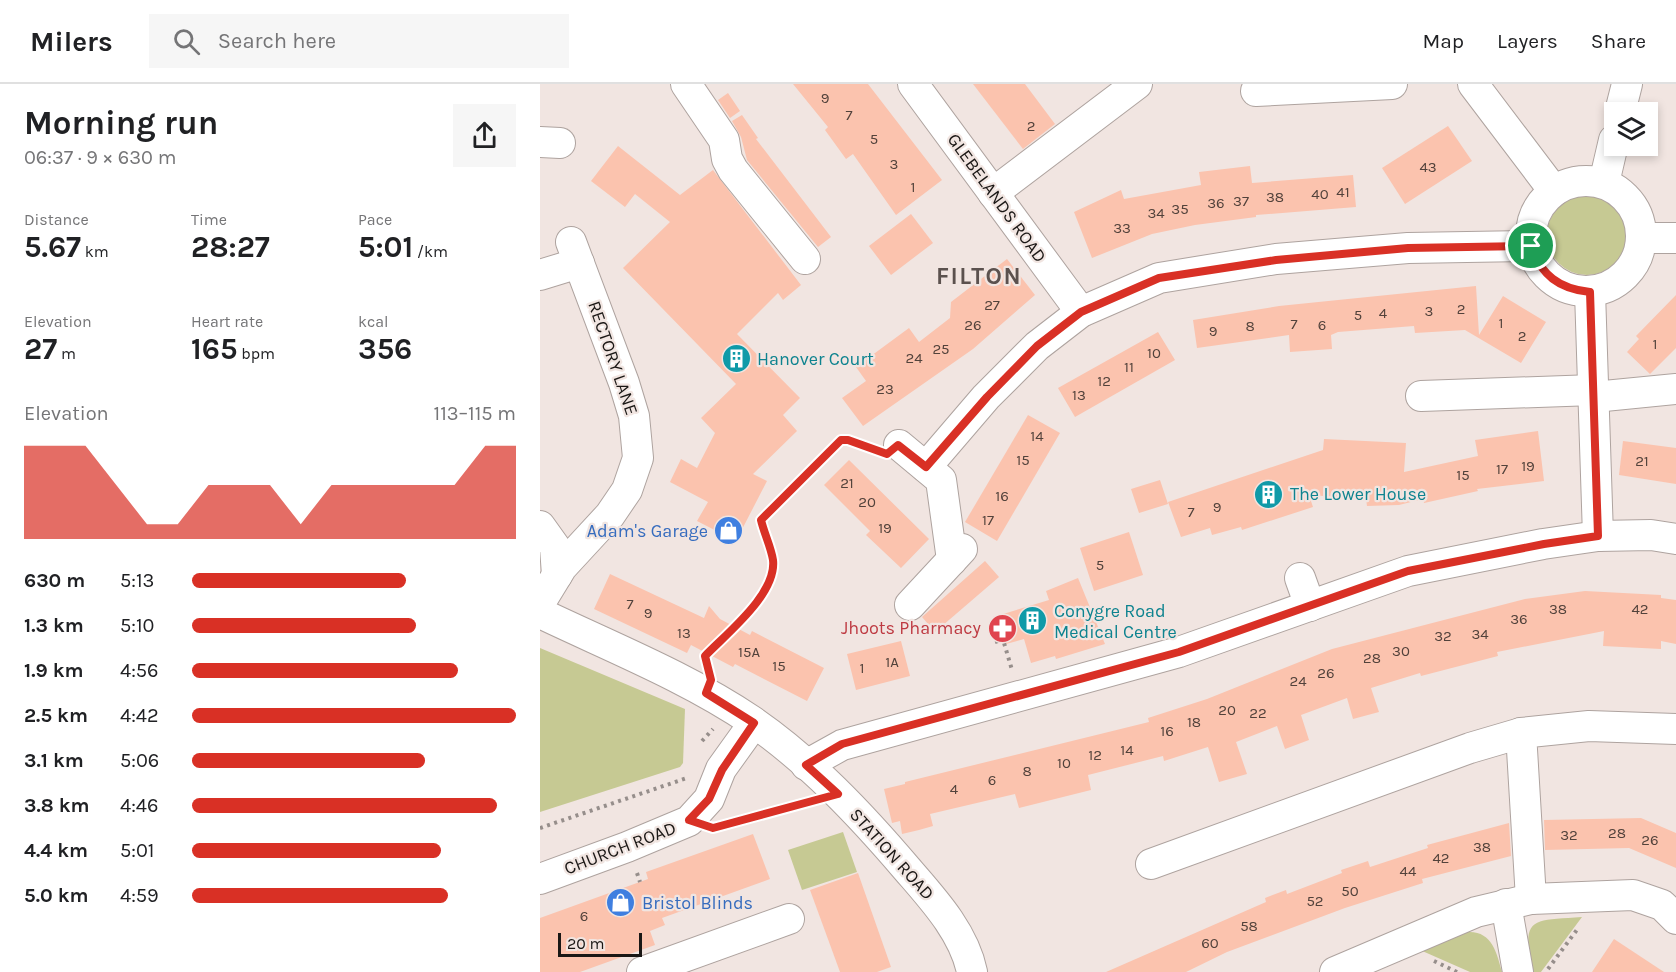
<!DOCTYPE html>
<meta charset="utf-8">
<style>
:root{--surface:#fff;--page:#f6f6f6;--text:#202124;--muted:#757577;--line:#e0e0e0;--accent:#d93025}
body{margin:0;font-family:Karla,sans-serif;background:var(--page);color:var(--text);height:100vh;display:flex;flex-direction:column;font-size:22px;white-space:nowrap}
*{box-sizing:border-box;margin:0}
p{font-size:20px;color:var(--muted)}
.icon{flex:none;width:33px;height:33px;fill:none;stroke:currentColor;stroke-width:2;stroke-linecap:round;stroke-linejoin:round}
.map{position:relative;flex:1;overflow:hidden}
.side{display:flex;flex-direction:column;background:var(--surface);width:540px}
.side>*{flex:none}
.controls{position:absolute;left:1064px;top:18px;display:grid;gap:12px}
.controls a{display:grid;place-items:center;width:54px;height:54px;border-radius:0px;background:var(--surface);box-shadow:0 3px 9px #0003;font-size:30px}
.scale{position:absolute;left:18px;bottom:15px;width:84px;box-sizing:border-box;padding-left:6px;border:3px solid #1a1715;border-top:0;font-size:16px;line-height:21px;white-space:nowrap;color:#1a1715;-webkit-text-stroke:4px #f1e5e1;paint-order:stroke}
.pin{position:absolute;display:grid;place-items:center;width:51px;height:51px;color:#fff;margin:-26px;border:3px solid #fff;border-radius:50%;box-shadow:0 2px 6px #0007}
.round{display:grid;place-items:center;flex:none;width:63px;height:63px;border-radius:0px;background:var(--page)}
.head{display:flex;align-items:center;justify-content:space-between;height:102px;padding:0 24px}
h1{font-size:33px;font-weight:700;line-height:45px}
.figures{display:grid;grid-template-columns:repeat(3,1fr);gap:9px;height:102px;padding:6px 24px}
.figures div{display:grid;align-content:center}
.figures b{font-size:30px;font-weight:700}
.figures small{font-size:16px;font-weight:400}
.figures p{font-size:16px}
.chart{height:168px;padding:12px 24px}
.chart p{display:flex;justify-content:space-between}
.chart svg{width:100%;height:108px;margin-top:6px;fill:var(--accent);opacity:.7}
ul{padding:0 24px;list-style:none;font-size:20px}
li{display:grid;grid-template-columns:96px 72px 1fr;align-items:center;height:45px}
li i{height:15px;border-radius:8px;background:var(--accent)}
header{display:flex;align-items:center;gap:36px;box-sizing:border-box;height:84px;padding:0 30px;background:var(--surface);border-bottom:2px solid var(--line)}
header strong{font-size:28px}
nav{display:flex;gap:33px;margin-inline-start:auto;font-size:21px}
.search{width:420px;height:54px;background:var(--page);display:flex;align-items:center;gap:15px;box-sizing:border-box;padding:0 21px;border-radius:0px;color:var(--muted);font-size:22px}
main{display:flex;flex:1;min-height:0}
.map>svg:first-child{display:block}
</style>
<header>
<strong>Milers</strong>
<div class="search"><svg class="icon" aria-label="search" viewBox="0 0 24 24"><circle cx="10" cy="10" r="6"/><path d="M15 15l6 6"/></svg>Search here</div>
<nav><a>Map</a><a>Layers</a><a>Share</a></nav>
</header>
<main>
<section class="side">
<div class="head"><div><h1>Morning run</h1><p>06:37 · 9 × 630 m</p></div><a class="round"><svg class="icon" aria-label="share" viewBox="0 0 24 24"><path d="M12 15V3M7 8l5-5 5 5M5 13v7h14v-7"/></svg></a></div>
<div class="figures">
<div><p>Distance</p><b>5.67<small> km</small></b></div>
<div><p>Time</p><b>28:27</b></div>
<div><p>Pace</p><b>5:01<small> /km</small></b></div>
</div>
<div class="figures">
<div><p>Elevation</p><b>27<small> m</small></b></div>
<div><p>Heart rate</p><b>165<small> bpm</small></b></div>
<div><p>kcal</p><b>356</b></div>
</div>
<div class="chart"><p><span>Elevation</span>113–115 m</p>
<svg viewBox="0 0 160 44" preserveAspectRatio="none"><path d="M0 44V6L10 6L20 6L30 22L40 38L50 38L60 22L70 22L80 22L90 38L100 22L110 22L120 22L130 22L140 22L150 6L160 6V44z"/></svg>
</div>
<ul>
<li><b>630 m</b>5:13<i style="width:66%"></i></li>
<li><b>1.3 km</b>5:10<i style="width:69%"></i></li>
<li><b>1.9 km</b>4:56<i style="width:82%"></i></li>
<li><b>2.5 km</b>4:42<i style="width:100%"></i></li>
<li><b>3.1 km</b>5:06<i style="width:72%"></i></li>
<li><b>3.8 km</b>4:46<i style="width:94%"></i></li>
<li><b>4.4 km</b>5:01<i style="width:77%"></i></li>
<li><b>5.0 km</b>4:59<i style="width:79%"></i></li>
</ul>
</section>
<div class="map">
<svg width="1136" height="888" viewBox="0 0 1136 888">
<rect width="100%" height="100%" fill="#f1e5e1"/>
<!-- green -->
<g fill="#c6c993">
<circle cx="1047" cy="151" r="40"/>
<path d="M 0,564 L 145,625 L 143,679 L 140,683 L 0,728 Z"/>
<path d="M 303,748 L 317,788 L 262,806 L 248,766 Z"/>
<path d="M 1042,833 L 1001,888 L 992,888 C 982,832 990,837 1042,833 Z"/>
<path d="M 928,848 C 952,847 957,869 962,888 L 930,888 L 880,866 Z"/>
</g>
<!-- building -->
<g fill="#fbc3ae">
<path d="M 253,0 L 328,0 L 402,96 L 356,131 L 313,70 L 306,75 L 285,46 L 288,43 Z"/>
<path d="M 433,0 L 485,0 L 515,40 L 483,65 Z"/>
<path d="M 188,9 L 200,27 L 190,34 L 178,16 Z"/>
<path d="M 202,31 L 218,54 L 216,55 L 291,153 L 278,163 L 207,76 L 201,53 L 192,37 Z"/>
<path d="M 908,42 L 932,77 L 865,120 L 842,84 Z"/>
<path d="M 78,62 L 140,111 L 173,86 L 261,201 L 243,216 L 238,209 L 197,250 L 260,314 L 243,331 L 257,347 L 213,390 L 227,397 L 196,457 L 157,437 L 168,418 L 130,398 L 141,375 L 157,384 L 175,349 L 161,334 L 196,300 L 83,184 L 130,138 L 95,110 L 85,123 L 51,97 Z"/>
<path d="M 710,82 L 712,99 L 813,91 L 816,123 L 716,131 L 716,133 L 655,141 L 612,150 L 552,174 L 534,128 L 581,106 L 584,115 L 661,101 L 659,88 Z"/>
<path d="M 371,130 L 393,159 L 351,191 L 329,162 Z"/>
<path d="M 467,175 L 495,211 L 433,265 L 323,342 L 302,314 L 326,297 L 316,283 L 369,244 L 379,258 L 410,234 L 411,218 Z"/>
<path d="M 936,202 L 939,251 L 963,212 L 1006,238 L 981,279 L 925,246 L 875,249 L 874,242 L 798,248 L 791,251 L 792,265 L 750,268 L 749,251 L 657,264 L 653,236 L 739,222 Z"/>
<path d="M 1136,211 L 1136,264 L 1110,290 L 1087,268 L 1099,255 L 1096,252 Z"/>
<path d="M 618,248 L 635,276 L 535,333 L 518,304 Z"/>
<path d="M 488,331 L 520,349 L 457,457 L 425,438 Z"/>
<path d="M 998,347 L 1004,397 L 937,405 L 938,407 L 884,419 L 883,415 L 859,421 L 827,422 L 826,415 L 769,411 L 773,423 L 702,446 L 701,443 L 672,451 L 670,444 L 641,453 L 628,418 L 783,366 L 784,355 L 866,359 L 864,388 L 938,372 L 935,356 Z"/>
<path d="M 1083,357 L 1136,364 L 1136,400 L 1079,391 Z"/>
<path d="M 309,376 L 389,455 L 361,484 L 326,451 L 330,447 L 284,401 Z"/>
<path d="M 620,396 L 628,420 L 599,429 L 591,405 Z"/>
<path d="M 589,448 L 603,491 L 554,507 L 540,464 Z"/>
<path d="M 445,477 L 459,493 L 395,548 L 382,533 Z"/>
<path d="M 70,490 L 164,534 L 169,522 L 180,535 L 210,551 L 212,547 L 284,584 L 267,617 L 195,580 L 193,583 L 151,561 L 147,569 L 54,525 Z"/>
<path d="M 538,494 L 565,560 L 516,575 L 515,572 L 491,579 L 484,555 L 466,560 L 460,531 L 509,516 L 506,507 Z"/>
<path d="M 1045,507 L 1121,511 L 1121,514 L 1136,516 L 1136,560 L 1121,557 L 1121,565 L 1063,562 L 1064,547 L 957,568 L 958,572 L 881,592 L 880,589 L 831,604 L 839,628 L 813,635 L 807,614 L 761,631 L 769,656 L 745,665 L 737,642 L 696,658 L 707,690 L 679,698 L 668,663 L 624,677 L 623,672 L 548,691 L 551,706 L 479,724 L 475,710 L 390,730 L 393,742 L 379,746 L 362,750 L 360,737 L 352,739 L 344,705 L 365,700 L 365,698 L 609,638 L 608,634 L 667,615 L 792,565 L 985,515 Z"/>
<path d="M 361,557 L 370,592 L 316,606 L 307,570 Z"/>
<path d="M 1101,734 L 1136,749 L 1136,784 L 1089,764 L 1005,766 L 1004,736 Z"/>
<path d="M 969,739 L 971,772 L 882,795 L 883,799 L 805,824 L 687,868 L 646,888 L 566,888 L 726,818 L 725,814 L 746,806 L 747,810 L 802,789 L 801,786 L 828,777 L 830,783 L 888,764 L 887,761 Z"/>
<path d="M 213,750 L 230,795 L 122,834 L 125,841 L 110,847 L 115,861 L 40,888 L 0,888 L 0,834 L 108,795 L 106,788 Z"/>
<path d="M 318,789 L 351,883 L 337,888 L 300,888 L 270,806 Z"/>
<path d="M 1074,855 L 1124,888 L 1052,888 Z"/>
</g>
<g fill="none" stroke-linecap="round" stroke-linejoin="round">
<defs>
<g id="minor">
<path d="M 146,0 L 184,56 L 187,75 L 193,86 L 265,175"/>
<path d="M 373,0 L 541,228"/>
<path d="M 933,0 L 1014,107"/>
<path d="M 716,7 L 852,0"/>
<path d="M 1080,28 L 1087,0"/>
<path d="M 0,58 L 20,59"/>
<circle cx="1046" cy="152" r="55"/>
<path d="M 1064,99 L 1074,56"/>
<path d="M 453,109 L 597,0"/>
<path d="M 1102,154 L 1136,154"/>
<path d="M 0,191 L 39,179"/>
<path d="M 1050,208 L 1058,452"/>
<path d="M 881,312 L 1054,306"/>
<path d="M 1054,313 L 1136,305"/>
<path d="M 359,361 L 401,396 L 412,476"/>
<path d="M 386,383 L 446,313 L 497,262 L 541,228 L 619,194 L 736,175 L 868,164 L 991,162"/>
<path d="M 0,442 L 15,463 L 17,491"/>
<path d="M 760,494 L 770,522"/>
<path d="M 0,519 L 22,483 L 70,431 L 87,406 L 98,374 L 94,332 L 84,299 L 31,158"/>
<path d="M 370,521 L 422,465"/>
<path d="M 0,529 C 71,563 147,593 212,637 C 270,677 321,731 367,785 C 392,814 424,848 432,888"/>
<path d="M 266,681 L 302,661 L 639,568 L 868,487 L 1003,460 L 1058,452 L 1111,451 L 1136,455"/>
<path d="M 611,780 L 930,664 L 981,649"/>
<path d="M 0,795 L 87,763 L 149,737 L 169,715 L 181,685 L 214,639"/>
<path d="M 991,815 L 981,649 L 1049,642 L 1136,645"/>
<path d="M 966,820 L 978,888"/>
<path d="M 102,888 L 249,835"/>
<path d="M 795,888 L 936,828 L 991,815 L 1093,811 L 1122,821 L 1136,835"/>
</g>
</defs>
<!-- minor casing -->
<use href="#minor" stroke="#aea39f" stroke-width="32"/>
<!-- path -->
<g stroke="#968e8b" stroke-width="4" stroke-dasharray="3 4.5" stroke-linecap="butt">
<path d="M 462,552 L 472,586"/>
<path d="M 455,558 L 465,555"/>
<path d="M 166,577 L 165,572 C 186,550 237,510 233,476 C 231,463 224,449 221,436 L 301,356 L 332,365"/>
<path d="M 162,657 L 173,645"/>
<path d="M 187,739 L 264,718"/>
<path d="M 0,744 L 147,694"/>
<path d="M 97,789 L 100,798"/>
<path d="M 894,877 L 917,888"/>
<path d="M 1008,885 L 1039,843"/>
</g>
<!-- minor -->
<use href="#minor" stroke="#fff" stroke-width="30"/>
</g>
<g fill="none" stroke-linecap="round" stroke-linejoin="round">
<defs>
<path id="route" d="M 991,162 C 1001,191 1019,205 1050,208 L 1058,452 L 1004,460 L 868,487 L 639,568 L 302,660 L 266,681 L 298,710 L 173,744 L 149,736 L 169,715 L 182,686 L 214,639 L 166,609 L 171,596 L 165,572 C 186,550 237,510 233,476 C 231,463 224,449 221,436 L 301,356 L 308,356 L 347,370 L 358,361 L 386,383 L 447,313 L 497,262 L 541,228 L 619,194 L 736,176 L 868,164 Z"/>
</defs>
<!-- route casing -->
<use href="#route" stroke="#fff" stroke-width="12"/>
<!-- route -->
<use href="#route" stroke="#d93025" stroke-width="8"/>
</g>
<!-- icons -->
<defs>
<symbol id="building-disc" viewBox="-11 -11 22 22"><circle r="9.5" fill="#0f9aa8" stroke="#f1e5e1"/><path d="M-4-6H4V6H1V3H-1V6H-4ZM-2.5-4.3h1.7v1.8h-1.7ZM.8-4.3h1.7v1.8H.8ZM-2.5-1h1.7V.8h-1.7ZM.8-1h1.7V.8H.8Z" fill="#fff"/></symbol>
<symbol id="shop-disc" viewBox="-11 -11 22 22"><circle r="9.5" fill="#3f7fe0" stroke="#f1e5e1"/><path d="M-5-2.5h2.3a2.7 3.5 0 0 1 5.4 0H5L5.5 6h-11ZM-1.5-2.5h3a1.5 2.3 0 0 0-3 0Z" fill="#fff"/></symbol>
<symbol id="pharmacy-disc" viewBox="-11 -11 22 22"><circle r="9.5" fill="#e0444e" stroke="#f1e5e1"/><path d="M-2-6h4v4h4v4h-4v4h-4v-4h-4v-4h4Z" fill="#fff"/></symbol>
</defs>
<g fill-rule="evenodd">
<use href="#building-disc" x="180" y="258" width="33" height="33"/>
<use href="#building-disc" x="712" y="394" width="33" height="33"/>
<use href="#shop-disc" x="172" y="430" width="33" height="33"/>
<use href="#building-disc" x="476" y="520" width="33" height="33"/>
<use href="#pharmacy-disc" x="446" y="528" width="33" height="33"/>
<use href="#shop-disc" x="64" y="802" width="33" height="33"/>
</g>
<g text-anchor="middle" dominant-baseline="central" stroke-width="4.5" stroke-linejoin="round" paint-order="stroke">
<!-- number labels -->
<g font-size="15" fill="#52423b">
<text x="285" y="14">9</text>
<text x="309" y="31">7</text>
<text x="491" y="42">2</text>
<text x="334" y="55">5</text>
<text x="354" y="80">3</text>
<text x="888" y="83">43</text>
<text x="373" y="103">1</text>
<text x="803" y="108">41</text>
<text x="780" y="110">40</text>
<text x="735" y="113">38</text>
<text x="701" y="117">37</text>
<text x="676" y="119">36</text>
<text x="640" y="125">35</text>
<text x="616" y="129">34</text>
<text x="582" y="144">33</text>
<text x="452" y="221">27</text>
<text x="921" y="225">2</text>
<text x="889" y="227">3</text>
<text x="843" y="229">4</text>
<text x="818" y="231">5</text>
<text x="961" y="239">1</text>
<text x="754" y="240">7</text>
<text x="433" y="241">26</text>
<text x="782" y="241">6</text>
<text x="710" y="242">8</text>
<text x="673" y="247">9</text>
<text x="982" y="252">2</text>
<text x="1115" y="260">1</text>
<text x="401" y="265">25</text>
<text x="614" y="269">10</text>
<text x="374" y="274">24</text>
<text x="589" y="283">11</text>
<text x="564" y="297">12</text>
<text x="345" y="305">23</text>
<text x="539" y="311">13</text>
<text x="497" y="352">14</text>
<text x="483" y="376">15</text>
<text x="1102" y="377">21</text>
<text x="988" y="382">19</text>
<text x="962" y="385">17</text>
<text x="923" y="391">15</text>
<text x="307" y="399">21</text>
<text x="462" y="412">16</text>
<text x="327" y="418">20</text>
<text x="677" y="423">9</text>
<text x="651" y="428">7</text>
<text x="448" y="436">17</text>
<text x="345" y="444">19</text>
<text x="560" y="481">5</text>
<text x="90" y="520">7</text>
<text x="1018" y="525">38</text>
<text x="1100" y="525">42</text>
<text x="108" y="529">9</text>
<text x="979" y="535">36</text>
<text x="144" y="549">13</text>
<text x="940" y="550">34</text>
<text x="903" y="552">32</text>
<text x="861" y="567">30</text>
<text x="209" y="568">15A</text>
<text x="832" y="574">28</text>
<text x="352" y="578">1A</text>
<text x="239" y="582">15</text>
<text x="322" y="584">1</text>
<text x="786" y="589">26</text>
<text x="758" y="597">24</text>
<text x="687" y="626">20</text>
<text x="718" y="629">22</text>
<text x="654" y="638">18</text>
<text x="627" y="647">16</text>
<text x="587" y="666">14</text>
<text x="555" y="671">12</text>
<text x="524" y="679">10</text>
<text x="487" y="687">8</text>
<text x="452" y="696">6</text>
<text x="414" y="705">4</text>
<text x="1077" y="749">28</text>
<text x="1029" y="751">32</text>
<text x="1110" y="756">26</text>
<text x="942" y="763">38</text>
<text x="901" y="774">42</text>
<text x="868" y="787">44</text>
<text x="810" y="807">50</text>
<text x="775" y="817">52</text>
<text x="44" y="832">6</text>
<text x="709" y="842">58</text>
<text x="670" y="859">60</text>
</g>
<!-- street labels -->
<g font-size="18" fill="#1a1715" stroke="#f1e5e1">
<text transform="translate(457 114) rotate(54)">GLEBELANDS ROAD</text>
<text transform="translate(73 274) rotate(71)">RECTORY LANE</text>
<text transform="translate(80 764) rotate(-21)">CHURCH ROAD</text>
<text transform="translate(352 770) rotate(48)">STATION ROAD</text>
</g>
<!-- culture labels -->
<g font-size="18" fill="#0d838f" stroke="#f1e5e1" text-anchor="start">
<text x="217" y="275">Hanover Court</text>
<text x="750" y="410">The Lower House</text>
<text x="514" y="527">Conygre Road<tspan x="514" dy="21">Medical Centre</tspan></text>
</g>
<!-- shop labels -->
<g font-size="18" fill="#366cbe" stroke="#f1e5e1" text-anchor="end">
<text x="168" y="447">Adam's Garage</text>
<text x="102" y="819" text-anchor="start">Bristol Blinds</text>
</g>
<!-- health labels -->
<g font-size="18" fill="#be3a42" stroke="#f1e5e1" text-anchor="end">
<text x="441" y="544">Jhoots Pharmacy</text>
</g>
<!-- district labels -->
<g font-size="24" font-weight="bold" letter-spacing="1.5" fill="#5b514e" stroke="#f1e5e1">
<text x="439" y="192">FILTON</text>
</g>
</g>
</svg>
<div class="controls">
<a><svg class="icon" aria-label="layers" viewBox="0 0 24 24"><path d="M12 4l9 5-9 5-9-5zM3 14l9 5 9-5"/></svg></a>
</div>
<div class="scale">20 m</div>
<div class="pin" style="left:991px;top:162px;background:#1e9e55"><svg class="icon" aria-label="arrive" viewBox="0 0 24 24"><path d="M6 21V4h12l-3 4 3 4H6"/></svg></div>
</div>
</main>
